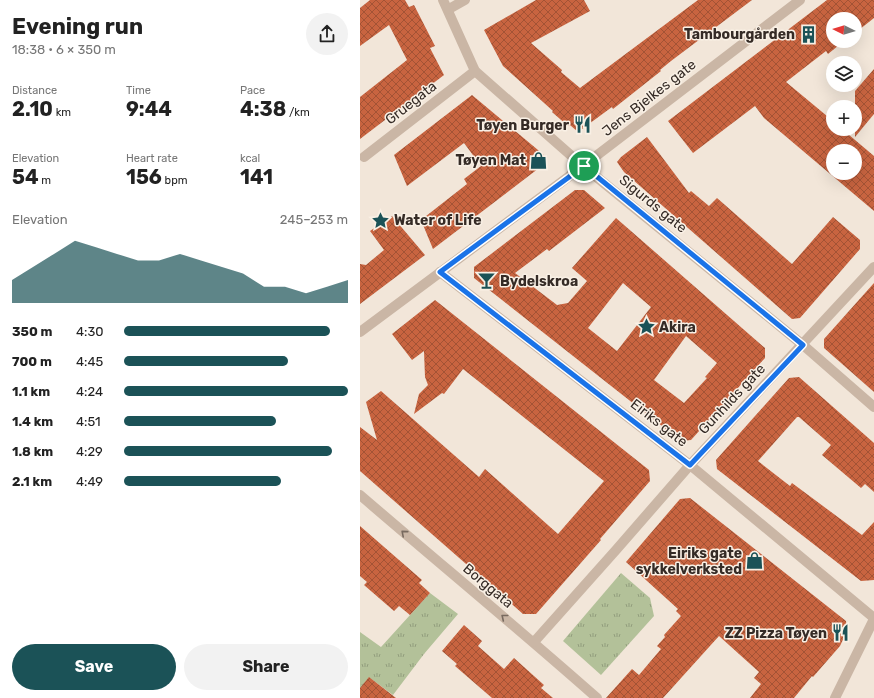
<!DOCTYPE html>
<meta charset="utf-8">
<style>
:root{--surface:#fff;--page:#f2f2f2;--text:#222;--muted:#767676;--accent:#1b5257}
body{margin:0;font-family:Rubik,sans-serif;background:var(--page);color:var(--text);height:100vh;display:flex;flex-direction:column;font-size:15px;white-space:nowrap}
*{box-sizing:border-box;margin:0}
p{font-size:13px;color:var(--muted)}
.icon{flex:none;width:22px;height:22px;fill:none;stroke:currentColor;stroke-width:2;stroke-linecap:round;stroke-linejoin:round}
.map{position:relative;flex:1;overflow:hidden}
.sheet{display:flex;flex-direction:column;background:var(--surface);width:360px}
.sheet>*{flex:none}
.needle{width:26px;rotate:275deg}
.fabs{position:absolute;left:466px;top:12px;display:grid;gap:8px}
.fabs a{display:grid;place-items:center;width:36px;height:36px;border-radius:50%;background:var(--surface);box-shadow:0 4px 16px #0002;font-size:20px}
.pin{position:absolute;display:grid;place-items:center;width:34px;height:34px;color:#fff;margin:-17px;border:2px solid #fff;border-radius:50%;box-shadow:0 1px 4px #0007}
.round{display:grid;place-items:center;flex:none;width:42px;height:42px;border-radius:21px;background:var(--page)}
.head{display:flex;align-items:center;justify-content:space-between;height:68px;padding:0 12px}
h1{font-size:22px;font-weight:700;line-height:30px}
.metrics{display:grid;grid-template-columns:repeat(3,1fr);gap:6px;height:68px;padding:4px 12px}
.metrics div{display:grid;align-content:center}
.metrics b{font-size:20px;font-weight:700}
.metrics small{font-size:11px;font-weight:400}
.metrics p{font-size:11px}
.chart{height:112px;padding:8px 12px}
.chart p{display:flex;justify-content:space-between}
.chart svg{width:100%;height:72px;margin-top:4px;fill:var(--accent);opacity:.7}
.cta{display:flex;gap:8px;margin-top:auto;padding:8px 12px}
.cta a{flex:1;height:46px;border-radius:24px;background:var(--accent);color:#fff;font-size:16px;font-weight:700;line-height:46px;text-align:center}
.cta a+a{background:var(--page);color:var(--text)}
ul{padding:0 12px;list-style:none;font-size:13px}
li{display:grid;grid-template-columns:64px 48px 1fr;align-items:center;height:30px}
li i{height:10px;border-radius:5px;background:var(--accent)}
main{display:flex;flex:1;min-height:0}
.map>svg:first-child{display:block}
</style>
<main>
<section class="sheet">
<div class="head"><div><h1>Evening run</h1><p>18:38 · 6 × 350 m</p></div><a class="round"><svg class="icon" aria-label="share" viewBox="0 0 24 24"><path d="M12 15V3M7 8l5-5 5 5M5 13v7h14v-7"/></svg></a></div>
<div class="metrics">
<div><p>Distance</p><b>2.10<small> km</small></b></div>
<div><p>Time</p><b>9:44</b></div>
<div><p>Pace</p><b>4:38<small> /km</small></b></div>
</div>
<div class="metrics">
<div><p>Elevation</p><b>54<small> m</small></b></div>
<div><p>Heart rate</p><b>156<small> bpm</small></b></div>
<div><p>kcal</p><b>141</b></div>
</div>
<div class="chart"><p><span>Elevation</span>245–253 m</p>
<svg viewBox="0 0 160 44" preserveAspectRatio="none"><path d="M0 44V30L10 22L20 14L30 6L40 10L50 14L60 18L70 18L80 14L90 18L100 22L110 26L120 34L130 34L140 38L150 34L160 30V44z"/></svg>
</div>
<ul>
<li><b>350 m</b>4:30<i style="width:92%"></i></li>
<li><b>700 m</b>4:45<i style="width:73%"></i></li>
<li><b>1.1 km</b>4:24<i style="width:100%"></i></li>
<li><b>1.4 km</b>4:51<i style="width:68%"></i></li>
<li><b>1.8 km</b>4:29<i style="width:93%"></i></li>
<li><b>2.1 km</b>4:49<i style="width:70%"></i></li>
</ul>
<div class="cta"><a>Save</a><a>Share</a></div>
</section>
<div class="map">
<svg width="514" height="698" viewBox="0 0 514 698">
<defs>
<pattern id="park-tufts" width="24" height="20" patternUnits="userSpaceOnUse"><rect width="24" height="20" fill="#b3c199"/><path d="M3 7l-1-3M5 7V3M7 7l1-3M15 17l-1-3M17 17v-4M19 17l1-3" fill="none" stroke="#929d7d"/></pattern>
<pattern id="building-cross-hatch" width="8" height="8" patternUnits="userSpaceOnUse"><rect width="8" height="8" fill="#c86440"/><path d="M0 0l8 8M0 8l8-8" fill="none" stroke="#a35335"/></pattern>
</defs>
<rect width="100%" height="100%" fill="#f2e6d9"/>
<!-- park -->
<g fill="url(#park-tufts)">
<path d="M 261,573 L 290,598 L 294,616 L 241,675 L 203,641 Z"/>
<path d="M 70,593 L 98,614 L 64,654 L 33,695 L 10,678 L 0,688 L 0,632 L 21,647 Z"/>
</g>
<!-- building -->
<g fill="url(#building-cross-hatch)" fill-rule="evenodd">
<path d="M 10,0 L 45,0 L 49,7 L 54,5 L 75,46 L 70,48 L 84,75 L 0,139 L 0,97 L 47,60 L 29,25 L 0,46 L 0,8 Z"/>
<path d="M 176,0 L 224,0 L 230,11 L 171,43 L 202,70 L 201,72 L 220,88 L 338,0 L 392,0 L 311,61 L 300,70 L 301,71 L 253,109 L 252,107 L 218,132 L 210,125 L 208,126 L 192,112 L 193,111 L 143,66 L 124,30 Z"/>
<path d="M 467,0 L 514,0 L 514,18 L 495,33 L 495,19 L 473,19 L 473,41 L 484,41 L 468,54 L 466,51 L 426,82 L 473,121 L 473,129 L 482,129 L 514,156 L 514,211 L 404,118 L 395,106 L 333,153 L 308,121 ZM 473,151 L 495,151 L 495,173 L 473,173 Z"/>
<path d="M 514,69 L 514,114 L 495,137 L 495,91 Z"/>
<path d="M 112,95 L 184,155 L 183,165 L 73,249 L 61,220 L 107,184 L 104,179 L 121,166 L 104,143 L 47,186 L 34,155 Z"/>
<path d="M 287,137 L 329,193 L 331,191 L 349,206 L 357,198 L 432,264 L 473,217 L 500,240 L 500,249 L 440,318 L 432,319 L 264,172 L 257,162 L 261,157 Z"/>
<path d="M 215,190 L 224,190 L 245,208 L 189,251 L 187,249 L 155,273 L 197,305 L 208,303 L 227,281 L 212,268 L 256,218 L 405,348 L 405,358 L 331,440 L 321,441 L 114,278 L 114,267 ZM 263,283 L 291,307 L 257,351 L 228,328 ZM 326,336 L 357,363 L 345,377 L 347,378 L 324,403 L 294,380 Z"/>
<path d="M 32,216 L 65,255 L 0,304 L 0,264 L 6,265 L 24,250 L 10,231 Z"/>
<path d="M 514,283 L 514,392 L 464,348 L 464,339 Z"/>
<path d="M 75,300 L 289,470 L 290,481 L 240,539 L 241,540 L 176,614 L 163,614 L 0,471 L 0,427 L 17,440 L 6,402 L 21,391 L 119,477 L 125,469 L 198,534 L 244,481 L 103,369 L 84,394 L 82,393 L 54,414 L 59,394 L 68,385 L 65,377 L 64,351 L 52,360 L 32,334 Z"/>
<path d="M 439,377 L 514,443 L 514,492 L 505,484 L 501,488 L 462,455 L 471,445 L 439,417 L 437,417 L 398,461 L 430,486 L 432,483 L 502,535 L 514,522 L 514,580 L 501,581 L 357,469 L 356,460 L 395,416 L 429,378 Z"/>
<path d="M 330,498 L 486,621 L 487,631 L 480,646 L 453,677 L 452,676 L 434,698 L 390,698 L 401,684 L 394,678 L 399,672 L 359,636 L 303,698 L 246,698 L 272,669 L 279,675 L 301,649 L 297,646 L 305,637 L 304,635 L 321,616 L 316,611 L 318,609 L 266,562 L 320,499 Z"/>
<path d="M 0,526 L 62,580 L 59,583 L 70,593 L 50,615 L 39,606 L 34,611 L 4,585 L 7,582 L 0,576 Z"/>
<path d="M 104,625 L 122,641 L 118,646 L 144,669 L 154,658 L 184,685 L 181,688 L 193,698 L 132,698 L 95,666 L 97,664 L 82,651 Z"/>
<path d="M 9,677 L 36,698 L 0,698 L 0,688 Z"/>
</g>
<g fill="none" stroke-linecap="round" stroke-linejoin="round">
<!-- minor -->
<g stroke="#cab6a5" stroke-width="10">
<path d="M 83,0 L 115,71 L 223,166 L 443,345 L 514,407"/>
<path d="M 89,9 L 105,0"/>
<path d="M 4,157 L 115,71"/>
<path d="M 80,272 L 330,465 L 514,618"/>
<path d="M 0,332 L 223,166 L 440,0"/>
<path d="M 0,495 C 79,563 159,629 237,698"/>
<path d="M 174,642 L 256,550 L 330,465 L 514,267"/>
<path d="M 475,698 L 514,619"/>
</g>
</g>
<!-- one-way arrows -->
<defs><path id="oneway-chevron" d="M-2-3.5L2.5 0L-2 3.5" fill="none" stroke-width="1.6" stroke-linecap="round" stroke-linejoin="round"/></defs>
<g stroke="#786a5f">
<use href="#oneway-chevron" transform="translate(44 533) rotate(-139)"/>
<use href="#oneway-chevron" transform="translate(144 617) rotate(-141)"/>
</g>
<g fill="none" stroke-linecap="round" stroke-linejoin="round">
<defs>
<path id="route" d="M 224,166 L 443,345 L 330,465 L 80,272 Z"/>
</defs>
<!-- route casing -->
<use href="#route" stroke="#fff" stroke-width="8"/>
<!-- route -->
<use href="#route" stroke="#1a73e8" stroke-width="5"/>
</g>
<!-- icons -->
<defs>
<symbol id="building-bare" viewBox="-9 -9 18 18"><path d="M-4-6H4V6H1V3H-1V6H-4ZM-2.5-4.3h1.7v1.8h-1.7ZM.8-4.3h1.7v1.8H.8ZM-2.5-1h1.7V.8h-1.7ZM.8-1h1.7V.8H.8Z" fill="#1b5257" stroke="#f9f0e5" stroke-width="2.5" paint-order="stroke"/></symbol>
<symbol id="restaurant-bare" viewBox="-9 -9 18 18"><path d="M-5-6h1v4h1v-4h1v4h1v-4h1v5L-1.5 .5V6h-2V.5L-5-1ZM5-6V6H3V1.5H1.5Q1.5-4 5-6Z" fill="#1b5257" stroke="#f9f0e5" stroke-width="2.5" paint-order="stroke"/></symbol>
<symbol id="shop-bare" viewBox="-9 -9 18 18"><path d="M-5-2.5h2.3a2.7 3.5 0 0 1 5.4 0H5L5.5 6h-11ZM-1.5-2.5h3a1.5 2.3 0 0 0-3 0Z" fill="#1b5257" stroke="#f9f0e5" stroke-width="2.5" paint-order="stroke"/></symbol>
<symbol id="sight-bare" viewBox="-9 -9 18 18"><path d="M0-6L1.8-2.2L6-1.7L2.9 1.2L3.7 5.4L0 3.3L-3.7 5.4L-2.9 1.2L-6-1.7L-1.8-2.2Z" fill="#1b5257" stroke="#f9f0e5" stroke-width="2.5" paint-order="stroke"/></symbol>
<symbol id="bar-bare" viewBox="-9 -9 18 18"><path d="M-6-5H6L.8 .8V4.5H3.5V6h-7V4.5H-.8V.8Z" fill="#1b5257" stroke="#f9f0e5" stroke-width="2.5" paint-order="stroke"/></symbol>
</defs>
<g fill-rule="evenodd">
<use href="#building-bare" x="436" y="22" width="25" height="25"/>
<use href="#restaurant-bare" x="210" y="112" width="25" height="25"/>
<use href="#shop-bare" x="166" y="148" width="25" height="25"/>
<use href="#sight-bare" x="8" y="208" width="25" height="25"/>
<use href="#bar-bare" x="114" y="268" width="25" height="25"/>
<use href="#sight-bare" x="274" y="314" width="25" height="25"/>
<use href="#shop-bare" x="382" y="548" width="25" height="25"/>
<use href="#restaurant-bare" x="468" y="620" width="25" height="25"/>
</g>
<g text-anchor="middle" dominant-baseline="central" stroke-width="3" stroke-linejoin="round" paint-order="stroke">
<!-- poi labels -->
<g font-size="14" font-weight="bold" fill="#352b26" stroke="#f9f0e5" text-anchor="end">
<text x="435" y="34">Tambourgården</text>
<text x="209" y="125">Tøyen Burger</text>
<text x="166" y="160">Tøyen Mat</text>
<text x="34" y="220" text-anchor="start">Water of Life</text>
<text x="140" y="281" text-anchor="start">Bydelskroa</text>
<text x="299" y="327" text-anchor="start">Akira</text>
<text x="382" y="553">Eiriks gate<tspan x="382" dy="16">sykkelverksted</tspan></text>
<text x="467" y="633">ZZ Pizza Tøyen</text>
</g>
<!-- street labels -->
<g font-size="14" fill="#352b26" stroke="#f9f0e5">
<text transform="translate(289 98) rotate(-38)">Jens Bjelkes gate</text>
<text transform="translate(51 103) rotate(-38)">Gruegata</text>
<text transform="translate(293 204) rotate(39)">Sigurds gate</text>
<text transform="translate(372 399) rotate(-47)">Gunhilds gate</text>
<text transform="translate(299 423) rotate(38)">Eiriks gate</text>
<text transform="translate(128 586) rotate(40)">Borggata</text>
</g>
</g>
</svg>
<div class="fabs">
<a><svg class="needle" viewBox="-14 -14 28 28"><path d="M0-13l5 13h-10z" fill="#e53935"/><path d="M0 13l5-13h-10z" fill="#767676"/></svg></a>
<a><svg class="icon" aria-label="layers" viewBox="0 0 24 24"><path d="M12 4l9 5-9 5-9-5zM3 14l9 5 9-5"/></svg></a>
<a>+</a>
<a>−</a>
</div>
<div class="pin" style="left:224px;top:166px;background:#1e9e55"><svg class="icon" aria-label="arrive" viewBox="0 0 24 24"><path d="M6 21V4h12l-3 4 3 4H6"/></svg></div>
</div>
</main>
